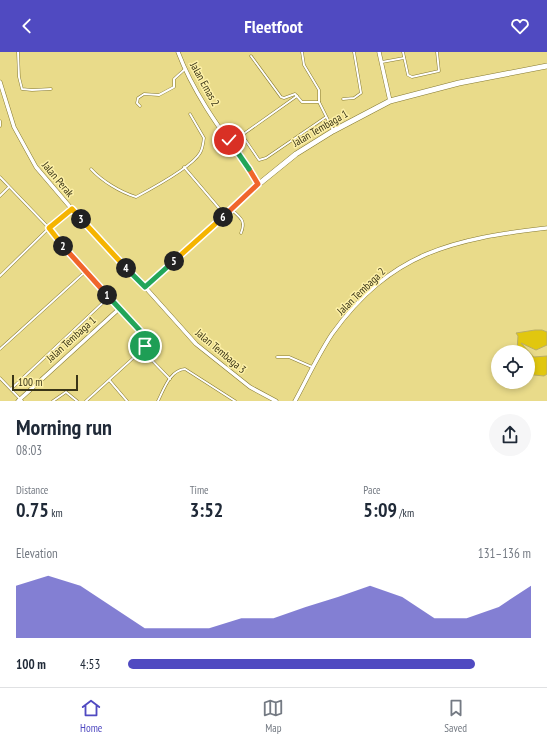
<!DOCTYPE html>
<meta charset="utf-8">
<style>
:root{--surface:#fff;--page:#f6f6f7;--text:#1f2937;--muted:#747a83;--line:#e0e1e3;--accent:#504ac1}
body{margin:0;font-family:"PT Sans Narrow",sans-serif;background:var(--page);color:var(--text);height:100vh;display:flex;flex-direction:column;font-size:15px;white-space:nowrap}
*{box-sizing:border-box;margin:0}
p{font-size:13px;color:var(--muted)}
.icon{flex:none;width:22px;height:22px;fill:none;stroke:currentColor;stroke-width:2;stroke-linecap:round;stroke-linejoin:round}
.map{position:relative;height:349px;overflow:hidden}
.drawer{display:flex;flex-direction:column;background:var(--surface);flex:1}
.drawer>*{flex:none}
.buttons{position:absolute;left:491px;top:293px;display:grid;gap:8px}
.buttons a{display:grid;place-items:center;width:44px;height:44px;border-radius:50%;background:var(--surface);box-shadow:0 2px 6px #0003;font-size:20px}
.scale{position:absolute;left:12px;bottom:10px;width:66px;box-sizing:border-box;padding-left:4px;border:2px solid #3a3517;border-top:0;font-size:11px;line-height:14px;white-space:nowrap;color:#3a3517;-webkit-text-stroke:3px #fdf0a7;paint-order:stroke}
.pin{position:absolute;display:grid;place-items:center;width:34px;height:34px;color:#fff;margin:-17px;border:2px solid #fff;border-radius:50%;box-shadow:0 1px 4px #0007}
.km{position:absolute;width:20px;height:20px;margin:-10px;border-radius:50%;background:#222;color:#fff;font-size:11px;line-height:20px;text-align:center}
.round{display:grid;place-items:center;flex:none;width:42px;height:42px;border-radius:21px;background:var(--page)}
.overview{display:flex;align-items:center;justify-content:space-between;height:68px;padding:0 16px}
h1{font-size:22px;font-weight:600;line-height:30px}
.figures{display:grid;grid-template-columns:repeat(3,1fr);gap:6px;height:68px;padding:4px 16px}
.figures div{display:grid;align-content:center}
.figures b{font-size:20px;font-weight:600}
.figures small{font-size:11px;font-weight:400}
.figures p{font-size:11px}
.chart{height:112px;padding:8px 16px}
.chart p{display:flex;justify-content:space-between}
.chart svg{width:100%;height:72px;margin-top:4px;fill:var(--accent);opacity:.7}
ul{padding:0 16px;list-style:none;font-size:13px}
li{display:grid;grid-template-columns:64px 48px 1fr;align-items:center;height:30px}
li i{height:10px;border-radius:5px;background:var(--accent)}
header{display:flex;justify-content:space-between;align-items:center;height:52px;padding:0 16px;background:var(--accent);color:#fff;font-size:18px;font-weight:600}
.dock{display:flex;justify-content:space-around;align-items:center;height:56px;border-top:1px solid var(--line);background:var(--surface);font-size:11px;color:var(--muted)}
.dock a{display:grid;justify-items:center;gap:2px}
.dock .on{color:var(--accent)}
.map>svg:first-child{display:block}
</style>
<header><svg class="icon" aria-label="back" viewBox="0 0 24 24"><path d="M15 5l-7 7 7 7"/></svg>Fleetfoot<svg class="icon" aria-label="heart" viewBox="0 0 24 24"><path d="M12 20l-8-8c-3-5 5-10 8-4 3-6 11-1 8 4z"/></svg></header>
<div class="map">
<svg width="547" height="349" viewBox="0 0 547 349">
<rect width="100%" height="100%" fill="#efe39a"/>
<!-- built -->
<path fill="#e9db8a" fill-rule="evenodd" d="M 0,0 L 547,0 L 547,349 L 0,349 ZM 498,300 L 528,300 L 528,330 L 498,330 Z"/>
<!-- building -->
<path fill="#e1c70f" stroke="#baae67" d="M 535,278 L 542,278 L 547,280 L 547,293 L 536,298 L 521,291 L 534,305 L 547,304 L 547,322 L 544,324 L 534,323 L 528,326 L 528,299 L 517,298 L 518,284 L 516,281 Z"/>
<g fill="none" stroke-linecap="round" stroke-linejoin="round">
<defs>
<g id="lane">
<path d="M 18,0 L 19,25 L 22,37 L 32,38 L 51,37"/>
<path d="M 302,0 L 304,13 L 319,38 L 319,50 L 333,78"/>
<path d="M 403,0 L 408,23 L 412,25 L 439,19 L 437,0"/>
<path d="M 251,4 L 281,45 L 284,46 L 295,42 L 302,50 L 319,50"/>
<path d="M 382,10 L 404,6"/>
<path d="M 297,44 L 242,83 L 259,108 L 266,106 L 326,65"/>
<path d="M 343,47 L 354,46 L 361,41 L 354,0"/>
<path d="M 140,54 L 137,51 L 138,46 L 144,42 L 159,43 L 174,35 L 174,27 L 185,17"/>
<path d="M 0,69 L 0,74"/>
<path d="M 184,115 L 224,162"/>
<path d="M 91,117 C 102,129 120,140 136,145 C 151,137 192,115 200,101 C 203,96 203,91 204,86 L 190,62"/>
<path d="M 0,125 L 49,176 L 85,220 L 145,286 L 146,292 L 142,298 L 86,349"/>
<path d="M 0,144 L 9,135"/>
<path d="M 232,158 C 241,166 246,169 241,181"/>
<path d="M 0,224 L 49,176 L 72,157"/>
<path d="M 0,297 L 85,220"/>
<path d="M 142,298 L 170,327"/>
<path d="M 277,305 L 289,305 L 312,315"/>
<path d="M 0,326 L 22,349"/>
<path d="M 110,329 L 127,349"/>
<path d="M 11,337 L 109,245"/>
<path d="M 53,349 L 66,340 L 77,349"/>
<path d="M 158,349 C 164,337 170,318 185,317 L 235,349"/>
</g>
<g id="street">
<path d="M 178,0 C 196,48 230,90 259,132"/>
<path d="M 379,0 L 390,49"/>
<path d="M 0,30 L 14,75 L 36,115 L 94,183 L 145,235 L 196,292 L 250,335 L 276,349"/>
<path d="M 18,349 L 120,256"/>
<path d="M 295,349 C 307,327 318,303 332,282 C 391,200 452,187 547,176"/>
</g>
<path id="secondary" d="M 145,235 L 259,132 L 296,102 L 333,79 L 390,49 L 459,31 L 547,14"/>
</defs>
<!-- lane casing -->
<use href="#lane" stroke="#857931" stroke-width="3"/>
<!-- street casing -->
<use href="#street" stroke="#857931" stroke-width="4.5"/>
<!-- secondary casing -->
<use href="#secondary" stroke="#857931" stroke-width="6"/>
<!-- lane -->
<use href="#lane" stroke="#fff" stroke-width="2"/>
<!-- street -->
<use href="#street" stroke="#fff" stroke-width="3.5"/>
<!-- secondary -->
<use href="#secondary" stroke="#fff" stroke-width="5"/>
</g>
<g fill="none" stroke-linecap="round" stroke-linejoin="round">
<defs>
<path id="split-1" d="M 107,243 L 144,283 L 146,289 L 145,294"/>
<path id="split-2" d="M 63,194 L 107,243"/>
<path id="split-3" d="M 63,194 L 49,176 L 72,157 L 81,167"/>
<path id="split-4" d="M 81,167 L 126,216"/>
<path id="split-5" d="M 126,216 L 145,235 L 174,209"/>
<path id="split-6" d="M 174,209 L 223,165"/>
<path id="split-7" d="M 223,165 L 258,132 L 249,117"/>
<path id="split-8" d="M 229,88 L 249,117"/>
</defs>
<!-- split-1 casing -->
<use href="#split-1" stroke="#fff" stroke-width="8"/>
<!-- split-2 casing -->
<use href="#split-2" stroke="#fff" stroke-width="8"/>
<!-- split-3 casing -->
<use href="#split-3" stroke="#fff" stroke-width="8"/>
<!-- split-4 casing -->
<use href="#split-4" stroke="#fff" stroke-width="8"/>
<!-- split-5 casing -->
<use href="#split-5" stroke="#fff" stroke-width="8"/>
<!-- split-6 casing -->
<use href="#split-6" stroke="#fff" stroke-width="8"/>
<!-- split-7 casing -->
<use href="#split-7" stroke="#fff" stroke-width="8"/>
<!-- split-8 casing -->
<use href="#split-8" stroke="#fff" stroke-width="8"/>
<!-- split-1 -->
<use href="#split-1" stroke="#22a559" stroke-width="5"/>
<!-- split-2 -->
<use href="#split-2" stroke="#f0652b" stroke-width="5"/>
<!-- split-3 -->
<use href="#split-3" stroke="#f5b400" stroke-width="5"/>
<!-- split-4 -->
<use href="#split-4" stroke="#f5b400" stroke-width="5"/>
<!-- split-5 -->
<use href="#split-5" stroke="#22a559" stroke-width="5"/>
<!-- split-6 -->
<use href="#split-6" stroke="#f5b400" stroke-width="5"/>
<!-- split-7 -->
<use href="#split-7" stroke="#f0652b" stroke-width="5"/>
<!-- split-8 -->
<use href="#split-8" stroke="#22a559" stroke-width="5"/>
</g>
<g text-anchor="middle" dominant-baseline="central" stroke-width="3" stroke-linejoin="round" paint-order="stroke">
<!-- street labels -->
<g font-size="11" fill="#3a3517" stroke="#fdf0a7">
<text transform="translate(205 32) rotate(61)">Jalan Emas 2</text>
<text transform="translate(320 76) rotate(-30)">Jalan Tembaga 1</text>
<text transform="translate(58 127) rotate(50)">Jalan Perak</text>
<text transform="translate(361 239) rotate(-44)">Jalan Tembaga 2</text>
<text transform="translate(71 287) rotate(-42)">Jalan Tembaga 1</text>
<text transform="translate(221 299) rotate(40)">Jalan Tembaga 3</text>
</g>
</g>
</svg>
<div class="buttons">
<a><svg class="icon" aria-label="locate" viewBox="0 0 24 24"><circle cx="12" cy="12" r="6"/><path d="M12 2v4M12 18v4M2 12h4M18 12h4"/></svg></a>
</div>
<div class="scale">100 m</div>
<div class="pin" style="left:145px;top:294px;background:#1e9e55"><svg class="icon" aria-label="arrive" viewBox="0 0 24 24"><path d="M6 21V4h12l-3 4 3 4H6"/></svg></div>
<div class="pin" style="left:229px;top:88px;background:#d93025"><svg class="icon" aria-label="check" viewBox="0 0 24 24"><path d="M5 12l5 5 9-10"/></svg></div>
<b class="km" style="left:107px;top:243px">1</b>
<b class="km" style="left:63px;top:194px">2</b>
<b class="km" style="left:81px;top:167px">3</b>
<b class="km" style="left:126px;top:216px">4</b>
<b class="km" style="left:174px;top:209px">5</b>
<b class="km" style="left:223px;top:165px">6</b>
</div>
<section class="drawer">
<div class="overview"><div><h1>Morning run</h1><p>08:03</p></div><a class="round"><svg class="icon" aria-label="share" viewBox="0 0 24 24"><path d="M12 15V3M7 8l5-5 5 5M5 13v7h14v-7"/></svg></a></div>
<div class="figures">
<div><p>Distance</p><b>0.75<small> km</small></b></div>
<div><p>Time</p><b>3:52</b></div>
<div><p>Pace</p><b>5:09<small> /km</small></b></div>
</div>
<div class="chart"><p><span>Elevation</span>131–136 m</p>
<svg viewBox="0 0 160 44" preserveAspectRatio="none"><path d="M0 44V12L10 6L20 12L30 25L40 38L50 38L60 38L70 32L80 32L90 25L100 19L110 12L120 19L130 32L140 32L150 25L160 12V44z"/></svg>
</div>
<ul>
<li><b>100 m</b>4:53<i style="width:86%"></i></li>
</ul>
</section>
<nav class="dock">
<a class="on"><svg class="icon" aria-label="home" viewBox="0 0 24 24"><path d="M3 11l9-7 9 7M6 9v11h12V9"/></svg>Home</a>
<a><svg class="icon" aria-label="map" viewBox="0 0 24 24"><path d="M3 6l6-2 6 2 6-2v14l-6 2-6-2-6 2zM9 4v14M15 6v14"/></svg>Map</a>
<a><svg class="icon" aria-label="saved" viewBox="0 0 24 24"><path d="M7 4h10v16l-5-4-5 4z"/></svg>Saved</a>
</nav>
